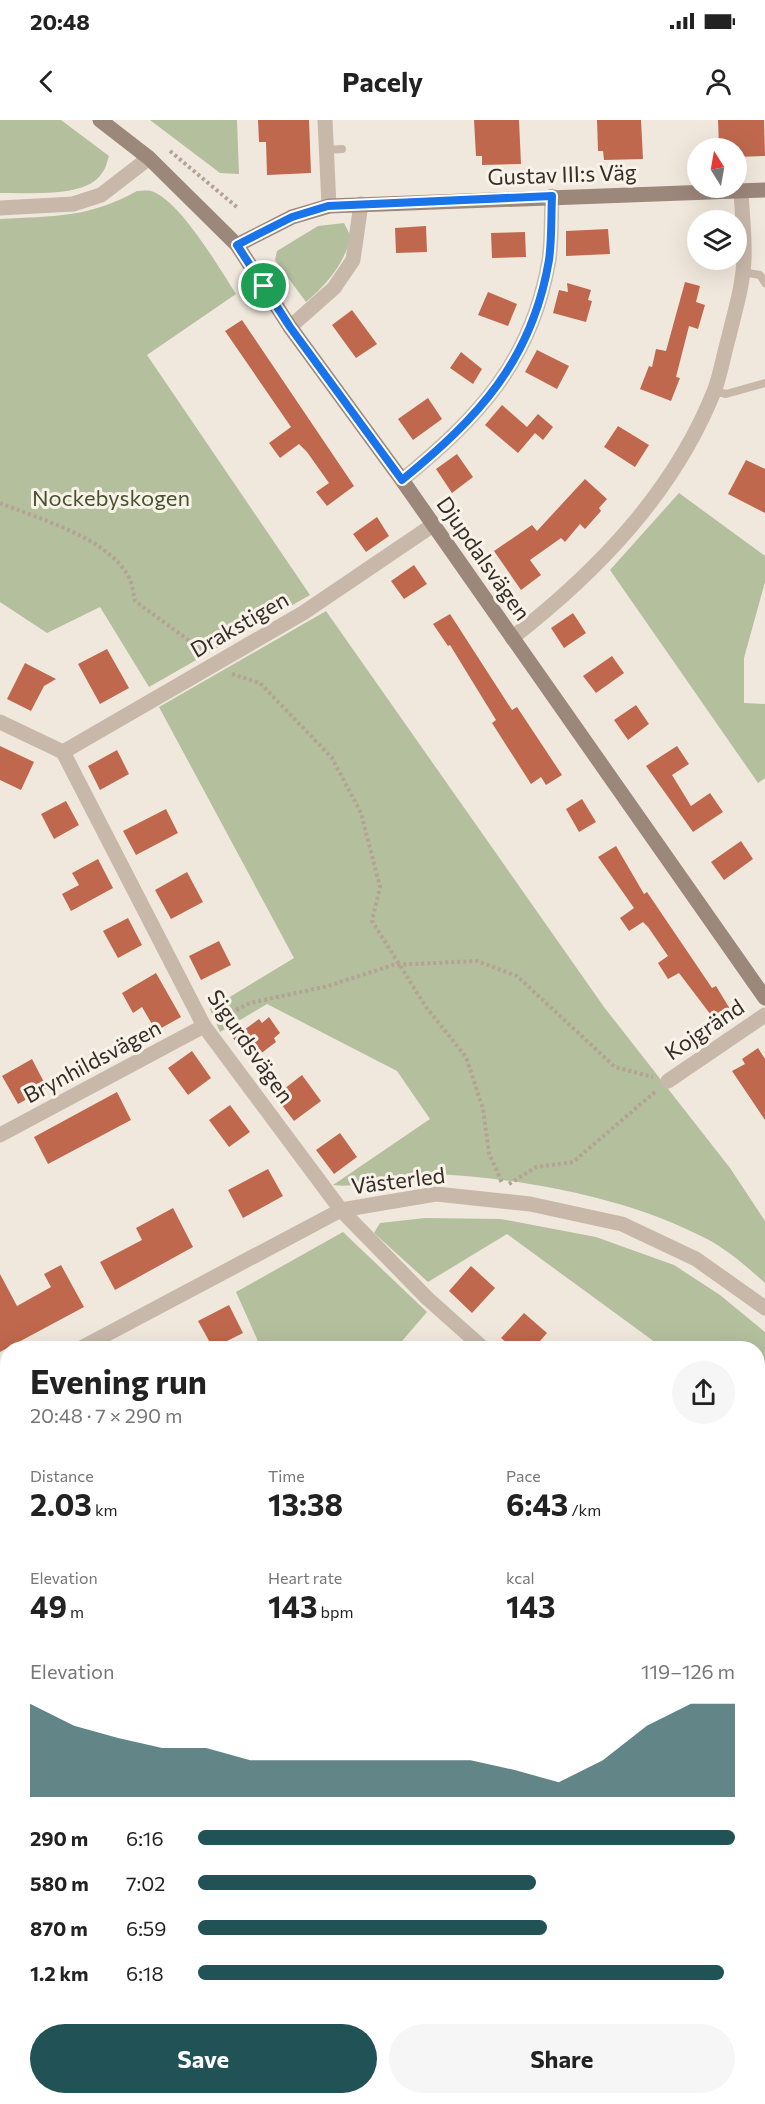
<!DOCTYPE html>
<meta charset="utf-8">
<style>
:root{--surface:#fff;--page:#f6f6f6;--text:#222;--muted:#767676;--accent:#215256}
body{margin:0;font-family:Commissioner,sans-serif;background:var(--page);color:var(--text);height:100vh;display:flex;flex-direction:column;font-size:22px;white-space:nowrap}
*{box-sizing:border-box;margin:0}
p{font-size:20px;color:var(--muted)}
.icon{flex:none;width:33px;height:33px;fill:none;stroke:currentColor;stroke-width:2;stroke-linecap:round;stroke-linejoin:round}
.map{position:relative;flex:1;overflow:hidden}
.drawer{position:absolute;left:0px;top:1221px;width:765px;height:764px;display:flex;flex-direction:column;background:var(--surface);border-radius:24px 24px 0 0;box-shadow:0 6px 24px #0002}
.drawer>*{flex:none}
.needle{width:39px;rotate:349deg}
.fabs{position:absolute;left:687px;top:18px;display:grid;gap:12px}
.fabs a{display:grid;place-items:center;width:60px;height:60px;border-radius:50%;background:var(--surface);box-shadow:0 6px 24px #0002;font-size:30px}
.pin{position:absolute;display:grid;place-items:center;width:51px;height:51px;color:#fff;margin:-26px;border:3px solid #fff;border-radius:50%;box-shadow:0 2px 6px #0007}
.round{display:grid;place-items:center;flex:none;width:63px;height:63px;border-radius:32px;background:var(--page)}
.overview{display:flex;align-items:center;justify-content:space-between;height:102px;padding:0 30px}
h1{font-size:33px;font-weight:700;line-height:45px}
.metrics{display:grid;grid-template-columns:repeat(3,1fr);gap:9px;height:102px;padding:6px 30px}
.metrics div{display:grid;align-content:center}
.metrics b{font-size:30px;font-weight:700}
.metrics small{font-size:16px;font-weight:400}
.metrics p{font-size:16px}
.chart{height:168px;padding:12px 30px}
.chart p{display:flex;justify-content:space-between}
.chart svg{width:100%;height:108px;margin-top:6px;fill:var(--accent);opacity:.7}
.button{display:flex;gap:12px;margin-top:auto;padding:12px 30px}
.button a{flex:1;height:69px;border-radius:36px;background:var(--accent);color:#fff;font-size:24px;font-weight:700;line-height:69px;text-align:center}
.button a+a{background:var(--page);color:var(--text)}
ul{padding:0 30px;list-style:none;font-size:20px}
li{display:grid;grid-template-columns:96px 72px 1fr;align-items:center;height:45px}
li i{height:15px;border-radius:8px;background:var(--accent)}
.status{display:flex;justify-content:space-between;align-items:center;height:42px;padding:0 30px;background:var(--surface);direction:ltr}
.status svg{height:16px;fill:currentColor}
header{display:flex;justify-content:space-between;align-items:center;height:78px;padding:0 30px;background:var(--surface);font-size:27px;font-weight:700}
.map>svg:first-child{display:block}
</style>
<div class="status"><b>20:48</b><svg viewBox="0 0 49 12"><path d="M0 12V9h3v3zM5 12V6h3v6zM10 12V3h3v9zM15 12V0h3v12zM26 1h20v11H26zM47 4h2v5h-2z"/></svg></div>
<header><svg class="icon" aria-label="back" viewBox="0 0 24 24"><path d="M15 5l-7 7 7 7"/></svg>Pacely<svg class="icon" aria-label="person" viewBox="0 0 24 24"><circle cx="12" cy="8" r="4"/><path d="M4 21q1-7 8-7t8 7"/></svg></header>
<div class="map">
<svg width="765" height="1984" viewBox="0 0 765 1984">
<rect width="100%" height="100%" fill="#f1e8dd"/>
<!-- green -->
<g fill="#b4bf9e">
<path d="M 0,0 L 61,0 L 109,36 C 107,41 106,49 102,53 C 86,79 27,72 0,73 Z"/>
<path d="M 150,0 L 237,0 L 239,54 L 220,53 Z"/>
<path d="M 137,71 C 141,71 147,70 151,71 C 179,79 220,149 236,174 L 147,235 L 310,475 L 149,567 L 100,487 L 47,513 L 0,482 L 0,99 C 53,96 89,98 137,71 Z"/>
<path d="M 344,103 L 351,117 C 343,145 328,163 306,182 L 275,140 L 277,131 L 318,106 Z"/>
<path d="M 679,373 L 765,436 L 765,462 L 744,538 L 744,583 L 765,584 L 765,658 L 758,663 L 610,450 Z"/>
<path d="M 326,491 L 604,887 L 730,1048 L 765,1101 L 765,1163 C 747,1147 728,1130 707,1119 C 627,1077 523,1058 433,1054 C 400,1053 363,1069 333,1065 L 430,999 L 397,951 L 267,884 L 220,912 L 210,889 L 294,838 L 159,587 Z"/>
<path d="M 425,1098 L 501,1099 L 596,1117 L 674,1145 L 720,1175 L 765,1212 L 765,1353 L 758,1338 L 758,1228 L 663,1228 L 507,1114 L 428,1162 L 374,1113 L 380,1103 Z"/>
<path d="M 343,1112 L 427,1192 L 396,1228 L 261,1228 L 236,1172 Z"/>
<path d="M 765,1637 L 765,1685 L 758,1683 L 758,1645 Z"/>
</g>
<!-- building -->
<g fill="#bf684d">
<path d="M 258,0 L 309,0 L 311,53 L 267,55 L 266,22 L 259,22 Z"/>
<path d="M 474,0 L 519,0 L 521,44 L 482,45 L 482,36 L 476,36 Z"/>
<path d="M 597,0 L 641,0 L 643,39 L 604,40 L 603,31 L 598,31 Z"/>
<path d="M 718,0 L 764,0 L 765,36 L 736,37 L 736,28 L 719,28 Z"/>
<path d="M 426,106 L 427,132 L 396,133 L 395,108 Z"/>
<path d="M 608,109 L 610,134 L 566,136 L 566,111 Z"/>
<path d="M 525,112 L 526,137 L 492,138 L 491,113 Z"/>
<path d="M 685,162 L 700,166 L 696,182 L 705,185 L 698,209 L 689,206 L 676,257 L 680,258 L 671,281 L 640,269 L 649,246 L 652,247 L 656,229 L 666,231 Z"/>
<path d="M 567,163 L 591,170 L 588,180 L 592,181 L 586,202 L 553,193 L 559,170 L 568,172 Z"/>
<path d="M 488,172 L 517,184 L 508,206 L 478,195 Z"/>
<path d="M 352,190 L 377,224 L 356,238 L 332,205 Z"/>
<path d="M 242,200 L 354,366 L 327,386 L 316,372 L 329,363 L 307,332 L 299,324 L 280,338 L 269,323 L 291,307 L 225,211 Z"/>
<path d="M 537,230 L 569,246 L 557,269 L 525,252 Z"/>
<path d="M 461,232 L 482,249 L 473,264 L 450,248 Z"/>
<path d="M 428,278 L 442,299 L 413,320 L 398,299 Z"/>
<path d="M 502,285 L 527,307 L 538,294 L 553,307 L 543,320 L 535,313 L 518,333 L 485,305 Z"/>
<path d="M 618,306 L 649,325 L 635,347 L 604,327 Z"/>
<path d="M 457,334 L 473,357 L 452,373 L 436,349 Z"/>
<path d="M 746,340 L 765,349 L 765,393 L 728,374 Z"/>
<path d="M 585,359 L 607,379 L 599,388 L 601,391 L 585,409 L 580,404 L 565,422 L 561,418 L 530,440 L 541,455 L 521,470 L 494,431 L 532,405 L 537,411 Z"/>
<path d="M 377,397 L 389,416 L 366,432 L 353,414 Z"/>
<path d="M 414,445 L 427,464 L 404,479 L 391,461 Z"/>
<path d="M 573,493 L 586,513 L 564,528 L 551,508 Z"/>
<path d="M 450,494 L 512,590 L 517,587 L 562,655 L 546,665 L 541,657 L 531,664 L 492,603 L 496,600 L 450,525 L 448,526 L 433,504 Z"/>
<path d="M 107,529 L 129,568 L 100,584 L 78,544 Z"/>
<path d="M 612,536 L 624,553 L 596,573 L 583,556 Z"/>
<path d="M 25,543 L 56,559 L 44,566 L 31,591 L 7,579 Z"/>
<path d="M 636,585 L 649,604 L 628,620 L 614,600 Z"/>
<path d="M 0,626 L 34,642 L 21,670 L 0,660 Z"/>
<path d="M 677,626 L 689,644 L 672,655 L 691,686 L 710,673 L 723,692 L 693,712 L 646,646 Z"/>
<path d="M 117,630 L 129,654 L 100,670 L 88,646 Z"/>
<path d="M 582,679 L 596,702 L 579,712 L 566,689 Z"/>
<path d="M 66,681 L 79,705 L 54,719 L 41,694 Z"/>
<path d="M 166,689 L 178,713 L 136,735 L 123,711 Z"/>
<path d="M 741,721 L 753,739 L 724,760 L 711,742 Z"/>
<path d="M 616,726 L 644,774 L 647,772 L 712,868 L 716,866 L 730,889 L 714,899 L 679,853 L 668,859 L 658,843 L 668,836 L 648,807 L 643,802 L 629,811 L 620,798 L 634,788 L 598,737 Z"/>
<path d="M 98,739 L 113,768 L 71,791 L 62,774 L 79,765 L 72,753 Z"/>
<path d="M 187,752 L 203,782 L 171,799 L 155,770 Z"/>
<path d="M 128,798 L 142,825 L 118,838 L 103,811 Z"/>
<path d="M 219,821 L 231,845 L 201,860 L 189,836 Z"/>
<path d="M 156,853 L 181,897 L 156,911 L 142,887 L 133,893 L 122,873 Z"/>
<path d="M 269,897 L 280,913 L 274,918 L 276,922 L 251,941 L 233,918 L 259,899 L 262,903 Z"/>
<path d="M 758,928 L 765,939 L 765,1000 L 732,951 L 745,944 L 742,939 Z"/>
<path d="M 192,931 L 211,958 L 188,975 L 168,948 Z"/>
<path d="M 32,939 L 47,968 L 18,984 L 2,956 Z"/>
<path d="M 302,955 L 321,981 L 294,1001 L 275,976 Z"/>
<path d="M 117,972 L 131,1000 L 48,1044 L 34,1017 Z"/>
<path d="M 230,985 L 250,1012 L 229,1027 L 209,1000 Z"/>
<path d="M 340,1013 L 357,1037 L 334,1054 L 316,1030 Z"/>
<path d="M 268,1049 L 283,1076 L 243,1098 L 228,1070 Z"/>
<path d="M 173,1088 L 193,1127 L 115,1170 L 100,1142 L 142,1120 L 136,1108 Z"/>
<path d="M 61,1145 L 84,1187 L 0,1232 L 0,1154 L 17,1186 L 51,1167 L 44,1154 Z"/>
<path d="M 471,1146 L 495,1168 L 472,1193 L 449,1171 Z"/>
<path d="M 229,1185 L 243,1213 L 213,1228 L 198,1201 Z"/>
<path d="M 524,1193 L 547,1213 L 534,1228 L 513,1228 L 501,1218 Z"/>
</g>
<g fill="none" stroke-linecap="round" stroke-linejoin="round">
<!-- path -->
<g stroke="#b4a294" stroke-width="4" stroke-dasharray="3 3" stroke-linecap="butt">
<path d="M 170,31 L 238,88"/>
<path d="M 0,383 C 39,399 105,417 127,454 C 132,461 133,472 135,481 L 195,525 L 200,532"/>
<path d="M 232,554 L 260,563 L 332,638 L 361,693 L 380,767 L 372,801 L 426,887 L 466,937 L 483,989 L 489,1033 L 502,1063"/>
<path d="M 220,898 L 250,883 L 328,866 L 393,845 L 477,841 L 517,856 L 615,947 L 653,957"/>
<path d="M 509,1064 L 536,1047 L 573,1042 L 656,971"/>
<path d="M 758,1657 L 765,1649"/>
</g>
<!-- lane -->
<g stroke="#c8b8aa" stroke-width="8">
<path d="M 326,30 L 342,29"/>
<path d="M 742,152 L 760,155 L 765,163"/>
<path d="M 714,271 L 726,274 L 765,263"/>
</g>
<!-- street -->
<g stroke="#c8b8aa" stroke-width="15">
<path d="M 325,0 L 329,86"/>
<path d="M 0,88 L 73,84 L 101,75 L 149,38"/>
<path d="M 290,207 L 334,168 L 353,140 L 361,84"/>
<path d="M 402,360 C 478,298 532,241 549,140 C 552,119 551,97 552,76"/>
<path d="M 512,518 C 598,451 675,371 715,269 C 721,252 724,233 729,216 C 735,191 743,165 744,139 C 745,117 742,93 741,71"/>
<path d="M 0,602 L 63,632 L 204,906 L 341,1090 L 428,1179 L 483,1228"/>
<path d="M 63,632 L 303,493 L 433,405"/>
<path d="M 668,961 L 765,895"/>
<path d="M 0,1015 L 204,906"/>
<path d="M 81,1228 L 341,1090 L 436,1074 L 530,1084 L 622,1104 L 696,1139 L 765,1188"/>
<path d="M 0,1272 L 8,1268"/>
<path d="M 0,1428 L 8,1442"/>
<path d="M 0,1592 L 8,1593"/>
<path d="M 758,1691 L 765,1692"/>
<path d="M 0,1853 L 8,1854"/>
<path d="M 400,1977 L 402,1984"/>
<path d="M 681,1977 L 690,1984"/>
<path d="M 139,1984 L 143,1977"/>
</g>
<!-- secondary -->
<g stroke="#9c877b" stroke-width="15">
<path d="M 100,0 L 149,38 L 237,125 L 290,207 L 402,360 L 765,878"/>
<path d="M 237,125 L 292,97 L 329,86 L 765,70"/>
</g>
<!-- tram -->
<g stroke="#362d29" stroke-width="1.5">
<path d="M 0,1724 L 8,1725"/>
<path d="M 0,1734 L 8,1735"/>
<path d="M 758,1850 L 765,1854"/>
<path d="M 758,1867 L 765,1871"/>
</g>
</g>
<g fill="none" stroke-linecap="round" stroke-linejoin="round">
<defs>
<path id="route" d="M 552,76 C 551,97 552,119 549,140 C 532,241 478,298 402,360 L 290,207 L 237,125 L 292,97 L 328,86 Z"/>
</defs>
<!-- route casing -->
<use href="#route" stroke="#fff" stroke-width="12"/>
<!-- route -->
<use href="#route" stroke="#1a73e8" stroke-width="8"/>
</g>
<g text-anchor="middle" dominant-baseline="central" stroke-width="6" stroke-linejoin="round" paint-order="stroke">
<!-- street labels -->
<g font-size="22" fill="#362d29" stroke="#f9f2e9">
<text transform="translate(562 54) rotate(-2)">Gustav III:s Väg</text>
<text transform="translate(484 438) rotate(55)">Djupdalsvägen</text>
<text transform="translate(239 504) rotate(-30)">Drakstigen</text>
<text transform="translate(704 909) rotate(-34)">Kojgränd</text>
<text transform="translate(251 926) rotate(55)">Sigurdsvägen</text>
<text transform="translate(92 941) rotate(-28)">Brynhildsvägen</text>
<text transform="translate(398 1060) rotate(-7)">Västerled</text>
</g>
<!-- park labels -->
<g font-size="22" fill="#46532e" stroke="#f9f2e9">
<text x="111" y="377">Nockebyskogen</text>
</g>
</g>
</svg>
<div class="fabs">
<a><svg class="needle" viewBox="-14 -14 28 28"><path d="M0-13l5 13h-10z" fill="#e53935"/><path d="M0 13l5-13h-10z" fill="#767676"/></svg></a>
<a><svg class="icon" aria-label="layers" viewBox="0 0 24 24"><path d="M12 4l9 5-9 5-9-5zM3 14l9 5 9-5"/></svg></a>
</div>
<div class="pin" style="left:264px;top:166px;background:#1e9e55"><svg class="icon" aria-label="arrive" viewBox="0 0 24 24"><path d="M6 21V4h12l-3 4 3 4H6"/></svg></div>
<section class="drawer">
<div class="overview"><div><h1>Evening run</h1><p>20:48 · 7 × 290 m</p></div><a class="round"><svg class="icon" aria-label="share" viewBox="0 0 24 24"><path d="M12 15V3M7 8l5-5 5 5M5 13v7h14v-7"/></svg></a></div>
<div class="metrics">
<div><p>Distance</p><b>2.03<small> km</small></b></div>
<div><p>Time</p><b>13:38</b></div>
<div><p>Pace</p><b>6:43<small> /km</small></b></div>
</div>
<div class="metrics">
<div><p>Elevation</p><b>49<small> m</small></b></div>
<div><p>Heart rate</p><b>143<small> bpm</small></b></div>
<div><p>kcal</p><b>143</b></div>
</div>
<div class="chart"><p><span>Elevation</span>119–126 m</p>
<svg viewBox="0 0 160 44" preserveAspectRatio="none"><path d="M0 44V6L10 15L20 20L30 24L40 24L50 29L60 29L70 29L80 29L90 29L100 29L110 33L120 38L130 29L140 15L150 6L160 6V44z"/></svg>
</div>
<ul>
<li><b>290 m</b>6:16<i style="width:100%"></i></li>
<li><b>580 m</b>7:02<i style="width:63%"></i></li>
<li><b>870 m</b>6:59<i style="width:65%"></i></li>
<li><b>1.2 km</b>6:18<i style="width:98%"></i></li>
</ul>
<div class="button"><a>Save</a><a>Share</a></div>
</section>
</div>
